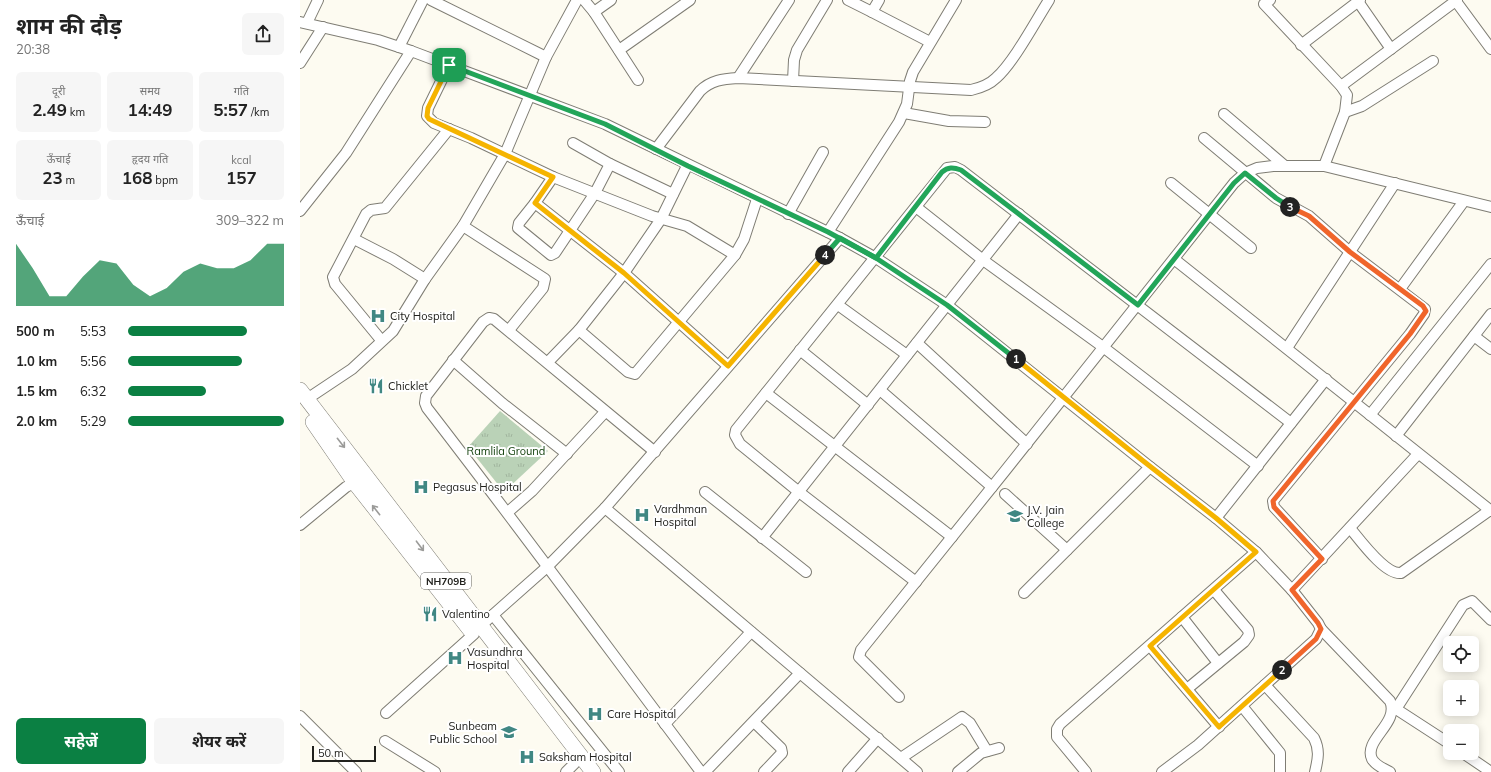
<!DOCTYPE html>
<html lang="hi">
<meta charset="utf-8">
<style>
:root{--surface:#fff;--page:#f6f6f6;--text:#222;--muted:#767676;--accent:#0b8043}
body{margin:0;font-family:Mulish,"Noto Sans Devanagari",sans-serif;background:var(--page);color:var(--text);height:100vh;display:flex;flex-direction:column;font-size:15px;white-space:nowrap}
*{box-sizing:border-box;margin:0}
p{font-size:13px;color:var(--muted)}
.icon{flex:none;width:22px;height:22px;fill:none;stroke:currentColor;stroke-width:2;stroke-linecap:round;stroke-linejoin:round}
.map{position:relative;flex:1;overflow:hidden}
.details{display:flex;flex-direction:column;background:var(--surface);width:300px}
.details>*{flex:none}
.buttons{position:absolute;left:1143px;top:636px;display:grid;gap:8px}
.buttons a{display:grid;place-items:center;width:36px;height:36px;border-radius:6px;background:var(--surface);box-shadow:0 2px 10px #0003;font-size:20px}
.scale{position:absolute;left:12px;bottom:10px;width:64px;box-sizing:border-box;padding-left:4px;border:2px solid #21211d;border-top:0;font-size:11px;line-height:14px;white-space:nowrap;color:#21211d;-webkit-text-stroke:3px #fff;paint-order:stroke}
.pin{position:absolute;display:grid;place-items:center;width:34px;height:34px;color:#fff;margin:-17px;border-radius:8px;box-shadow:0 2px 6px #0006}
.km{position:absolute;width:20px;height:20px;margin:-10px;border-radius:50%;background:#222;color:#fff;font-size:11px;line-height:20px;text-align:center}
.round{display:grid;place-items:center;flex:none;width:42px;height:42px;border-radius:6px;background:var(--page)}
.overview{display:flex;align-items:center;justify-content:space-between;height:68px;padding:0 16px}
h1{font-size:22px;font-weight:700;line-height:30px}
.metrics{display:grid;grid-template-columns:repeat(3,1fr);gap:6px;height:68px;padding:4px 16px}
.metrics div{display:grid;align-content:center;border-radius:6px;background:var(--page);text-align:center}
.metrics b{font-size:17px;font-weight:700}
.metrics small{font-size:11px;font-weight:400}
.metrics p{font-size:11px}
.chart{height:112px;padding:8px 16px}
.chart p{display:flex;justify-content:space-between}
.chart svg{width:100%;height:72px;margin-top:4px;fill:var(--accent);opacity:.7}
.primary-button{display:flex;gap:8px;margin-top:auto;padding:8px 16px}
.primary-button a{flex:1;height:46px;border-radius:6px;background:var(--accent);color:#fff;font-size:16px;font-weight:700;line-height:46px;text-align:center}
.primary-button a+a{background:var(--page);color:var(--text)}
ul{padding:0 16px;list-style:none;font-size:13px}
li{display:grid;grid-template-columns:64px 48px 1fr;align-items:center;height:30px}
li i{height:10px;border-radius:5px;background:var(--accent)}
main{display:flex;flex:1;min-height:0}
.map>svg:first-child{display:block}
</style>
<main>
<section class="details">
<div class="overview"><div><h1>शाम की दौड़</h1><p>20:38</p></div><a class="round"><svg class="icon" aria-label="share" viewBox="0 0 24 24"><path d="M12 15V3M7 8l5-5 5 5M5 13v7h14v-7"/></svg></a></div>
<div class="metrics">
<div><p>दूरी</p><b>2.49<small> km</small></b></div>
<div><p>समय</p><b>14:49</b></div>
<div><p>गति</p><b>5:57<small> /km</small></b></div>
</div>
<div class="metrics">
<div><p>ऊँचाई</p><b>23<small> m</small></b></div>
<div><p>हृदय गति</p><b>168<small> bpm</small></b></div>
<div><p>kcal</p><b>157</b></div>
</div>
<div class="chart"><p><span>ऊँचाई</span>309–322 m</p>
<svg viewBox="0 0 160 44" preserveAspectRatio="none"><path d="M0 44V6L10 21L20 38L30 38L40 26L50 16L60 18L70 31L80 38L90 33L100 23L110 18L120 21L130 21L140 16L150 6L160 6V44z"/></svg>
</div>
<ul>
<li><b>500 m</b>5:53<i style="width:76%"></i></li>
<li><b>1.0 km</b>5:56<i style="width:73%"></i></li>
<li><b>1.5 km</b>6:32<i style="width:50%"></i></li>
<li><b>2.0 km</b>5:29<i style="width:100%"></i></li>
</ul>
<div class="primary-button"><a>सहेजें</a><a>शेयर करें</a></div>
</section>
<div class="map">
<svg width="1191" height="772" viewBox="0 0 1191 772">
<defs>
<pattern id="park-tufts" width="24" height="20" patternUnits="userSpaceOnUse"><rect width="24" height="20" fill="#bad2b7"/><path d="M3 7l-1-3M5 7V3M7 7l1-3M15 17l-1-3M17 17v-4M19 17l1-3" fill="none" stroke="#a0b49d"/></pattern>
</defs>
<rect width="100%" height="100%" fill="#fdfbf1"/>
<!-- park -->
<path fill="url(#park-tufts)" d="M 200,411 L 248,451 L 204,492 L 168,447 Z"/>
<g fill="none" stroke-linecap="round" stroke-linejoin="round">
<defs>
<g id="minor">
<path d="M 131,0 L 246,57"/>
<path d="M 284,0 L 294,12 L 338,80"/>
<path d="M 548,0 L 572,12"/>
<path d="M 579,0 L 572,12 L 630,42"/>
<path d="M 970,0 L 964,4 L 1041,86 L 1047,95 L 1045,112 L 1024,166"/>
<path d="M 1057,0 L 1091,49"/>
<path d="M 1155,0 L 1191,49"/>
<path d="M 294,12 L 311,0"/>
<path d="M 0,22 L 78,40 L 111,51 L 305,124 L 540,238 L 576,258 L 647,305 L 850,467 L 916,518 L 956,552 L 992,590 L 1018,623 L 1021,629 L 1016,639 L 898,745 L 862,772"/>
<path d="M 7,23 L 18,0"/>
<path d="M 1001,45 L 1060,0"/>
<path d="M 99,47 L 123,0"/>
<path d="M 319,50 L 390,0"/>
<path d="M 0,63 L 23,27"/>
<path d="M 149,65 L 128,108 L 127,116 L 134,123 L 171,138 L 253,177 L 352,216 L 387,226 L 435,255"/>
<path d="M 438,78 L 489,0"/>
<path d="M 493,81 L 494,60 L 497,50 L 527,0"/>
<path d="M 1041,86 L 1157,0"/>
<path d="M 1045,112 L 1062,106 L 1133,61"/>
<path d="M 604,113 L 649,121 L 685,122"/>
<path d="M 924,114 L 985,166"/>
<path d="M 904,138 L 976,198 L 1009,216 L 1050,252 L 1125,309 L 1124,314 L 1110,334 L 973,501 L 974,507 L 1022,559"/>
<path d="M 273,143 L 310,164"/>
<path d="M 356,149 L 400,91 C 411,80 423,79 438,78 L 671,90 C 680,88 689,85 696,78 C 714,62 735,22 749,0"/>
<path d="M 253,177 L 235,203 L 324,273 L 428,366"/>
<path d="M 871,183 L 951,248"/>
<path d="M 235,203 L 219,223 L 218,228 L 251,255 L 255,253 L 295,193 L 310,164 L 373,194"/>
<path d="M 616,207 L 683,260 L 803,347 L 958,466"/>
<path d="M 0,211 L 46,153 L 111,51"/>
<path d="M 488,214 L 523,152"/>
<path d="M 163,226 L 245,279 L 243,288 L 209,330"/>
<path d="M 528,232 L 599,122 L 607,104 L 610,81 L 613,72 L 656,0"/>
<path d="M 540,238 L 305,508 L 617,772"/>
<path d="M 54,239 L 93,259 L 125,279"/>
<path d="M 874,259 L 1191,511"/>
<path d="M 1100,289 L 1164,201"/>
<path d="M 538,305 L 607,355"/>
<path d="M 279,330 L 328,372 L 335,374 L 435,255 L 444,239 L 457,199"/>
<path d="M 1174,336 L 1191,349"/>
<path d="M 81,340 L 35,284 L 33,277 L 66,214 L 71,210 L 85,208 L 149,129"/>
<path d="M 617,343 L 727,444"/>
<path d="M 987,348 L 1095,183"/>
<path d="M 500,350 L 568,405"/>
<path d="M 153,360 L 202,403 L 267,454"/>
<path d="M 248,362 L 279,330 L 324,273 L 361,219 L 387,166"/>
<path d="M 580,390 L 692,487"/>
<path d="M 466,393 L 652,537"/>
<path d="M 7,399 L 52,369 L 93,331 L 125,279 L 163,226 L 205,154 L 246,57 L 277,0"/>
<path d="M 1070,415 L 1191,264"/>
<path d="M 1096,436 L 1191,314"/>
<path d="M 355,452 L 194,319 L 189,318 L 183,322 L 126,396 L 125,403 L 127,408 C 220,528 310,651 401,772"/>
<path d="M 405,492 L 506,572"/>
<path d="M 705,494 L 767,550"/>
<path d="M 208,512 L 232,491 L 305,412"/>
<path d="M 916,518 L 1026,379"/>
<path d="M 0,525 L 46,487 L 60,480"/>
<path d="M 1050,528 C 1060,540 1085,575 1101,573 L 1190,510"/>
<path d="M 462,538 L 719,214"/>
<path d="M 616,582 L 499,492 L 440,444 L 435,435 L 436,430 L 647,168 L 655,167 L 661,170 L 991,423"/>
<path d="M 992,590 L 1118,454"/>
<path d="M 724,593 L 850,467"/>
<path d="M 193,615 L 319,772"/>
<path d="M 882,617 L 918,663"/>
<path d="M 177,629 L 247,567 L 305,508"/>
<path d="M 1021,629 L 1090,701 C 1100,723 1063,740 1072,759 C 1075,765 1084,769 1090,772"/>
<path d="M 850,646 L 919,727"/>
<path d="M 965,685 L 1014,738 C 1020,750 1018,759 1015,772"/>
<path d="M 887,689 L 944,642 L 949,635 L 948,630 L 914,590"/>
<path d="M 599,697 L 559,657 L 561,650 C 686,495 811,339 934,183 L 945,173 L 957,168 L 973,166 L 1024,166 L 1191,207"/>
<path d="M 942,706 L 980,753 L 980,772"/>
<path d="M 1093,707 L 1150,744"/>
<path d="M 1096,709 L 1163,605 L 1172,601 L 1191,620"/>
<path d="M 86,713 L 174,634"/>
<path d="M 0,716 L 56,772"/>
<path d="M 454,722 L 481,748 L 482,753 L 464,772"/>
<path d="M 365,724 L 451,632"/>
<path d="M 85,741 L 135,772"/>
<path d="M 1163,753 L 1191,772"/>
<path d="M 601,758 L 662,717 L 670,723 L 687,751"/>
<path d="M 266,772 L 275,763"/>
<path d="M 405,772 L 500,673"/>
<path d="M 548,772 L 578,738"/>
<path d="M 658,772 L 681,753 L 699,748"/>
<path d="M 786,772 L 757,737 L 757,729 L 760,724 L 956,552"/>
</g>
<g id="highway">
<path d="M 0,390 L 293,772"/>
<path d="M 13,422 L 55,483 L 171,631"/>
</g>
</defs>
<!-- minor casing -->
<use href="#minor" stroke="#7f7d74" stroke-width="12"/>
<!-- highway casing -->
<use href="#highway" stroke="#7f7d74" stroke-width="16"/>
<!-- minor -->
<use href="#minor" stroke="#fff" stroke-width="10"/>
<!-- highway -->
<use href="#highway" stroke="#fff" stroke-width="15"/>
</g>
<!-- one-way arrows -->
<defs><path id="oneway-shaft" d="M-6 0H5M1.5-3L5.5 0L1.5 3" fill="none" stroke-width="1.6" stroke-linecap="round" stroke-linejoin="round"/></defs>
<g stroke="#9b9b99">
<use href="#oneway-shaft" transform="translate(41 443) rotate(52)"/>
<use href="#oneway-shaft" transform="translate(76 510) rotate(-128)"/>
<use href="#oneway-shaft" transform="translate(120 546) rotate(53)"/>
</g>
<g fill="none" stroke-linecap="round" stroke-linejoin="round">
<defs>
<path id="split-1" d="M 149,65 L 305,124 L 388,166 L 528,232 L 576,258 L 647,305 L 716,359"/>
<path id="split-2" d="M 716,359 L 842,460 L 916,518 L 956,552 L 850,646 L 919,727 L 982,670"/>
<path id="split-3" d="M 982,670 L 1016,639 L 1021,629 L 1018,623 L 992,590 L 1022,559 L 974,507 L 973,501 L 1110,334 L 1126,311 L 1123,306 L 1050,252 L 1009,216 L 990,207"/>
<path id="split-4" d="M 525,255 L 540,238 L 576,258 L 642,172 C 648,167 653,167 661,170 L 838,305 L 934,183 L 945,173 L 976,198 L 990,207"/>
<path id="split-5" d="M 149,65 L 128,108 L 127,116 L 129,119 L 253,177 L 235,203 L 324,273 L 428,366 L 525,255"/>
</defs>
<!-- split-1 casing -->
<use href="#split-1" stroke="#fff" stroke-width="8"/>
<!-- split-2 casing -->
<use href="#split-2" stroke="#fff" stroke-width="8"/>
<!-- split-3 casing -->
<use href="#split-3" stroke="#fff" stroke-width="8"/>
<!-- split-4 casing -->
<use href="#split-4" stroke="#fff" stroke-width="8"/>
<!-- split-5 casing -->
<use href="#split-5" stroke="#fff" stroke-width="8"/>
<!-- split-1 -->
<use href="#split-1" stroke="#22a559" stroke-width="5"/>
<!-- split-2 -->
<use href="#split-2" stroke="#f5b400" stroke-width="5"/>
<!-- split-3 -->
<use href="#split-3" stroke="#f0652b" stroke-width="5"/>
<!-- split-4 -->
<use href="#split-4" stroke="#22a559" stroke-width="5"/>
<!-- split-5 -->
<use href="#split-5" stroke="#f5b400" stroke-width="5"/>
</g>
<!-- icons -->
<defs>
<symbol id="hospital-bare" viewBox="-9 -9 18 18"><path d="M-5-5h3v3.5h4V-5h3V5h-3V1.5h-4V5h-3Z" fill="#408783" stroke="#fff" stroke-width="2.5" paint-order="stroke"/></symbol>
<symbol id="restaurant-bare" viewBox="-9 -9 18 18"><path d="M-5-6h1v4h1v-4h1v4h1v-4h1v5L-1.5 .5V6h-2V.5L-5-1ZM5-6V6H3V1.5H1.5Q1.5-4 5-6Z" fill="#408783" stroke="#fff" stroke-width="2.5" paint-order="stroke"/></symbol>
<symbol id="university-bare" viewBox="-9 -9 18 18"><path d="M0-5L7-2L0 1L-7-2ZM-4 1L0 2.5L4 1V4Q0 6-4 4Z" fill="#408783" stroke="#fff" stroke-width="2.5" paint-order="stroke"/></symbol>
<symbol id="school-bare" viewBox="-9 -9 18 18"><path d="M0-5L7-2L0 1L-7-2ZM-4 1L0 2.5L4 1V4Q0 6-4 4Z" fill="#408783" stroke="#fff" stroke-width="2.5" paint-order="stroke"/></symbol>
</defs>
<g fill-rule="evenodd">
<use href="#hospital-bare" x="67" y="305" width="22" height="22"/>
<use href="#restaurant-bare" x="65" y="375" width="22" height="22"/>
<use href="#hospital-bare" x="110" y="476" width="22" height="22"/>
<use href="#hospital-bare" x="331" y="504" width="22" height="22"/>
<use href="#university-bare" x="704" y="505" width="22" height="22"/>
<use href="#restaurant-bare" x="119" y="603" width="22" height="22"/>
<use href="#hospital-bare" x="144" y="647" width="22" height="22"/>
<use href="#hospital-bare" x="284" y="703" width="22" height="22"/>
<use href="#school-bare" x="198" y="721" width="22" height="22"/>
<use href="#hospital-bare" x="216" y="746" width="22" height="22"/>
</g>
<g text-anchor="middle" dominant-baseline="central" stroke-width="4" stroke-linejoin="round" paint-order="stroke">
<!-- shield labels -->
<rect fill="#fff" stroke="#646461" stroke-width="1" x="121" y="573" width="50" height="16" rx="3"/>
<g font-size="10" font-weight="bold" fill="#21211d">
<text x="146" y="581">NH709B</text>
</g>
<!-- poi labels -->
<g font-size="11" fill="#21211d" stroke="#fff" text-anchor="start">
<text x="90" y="316">City Hospital</text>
<text x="88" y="386">Chicklet</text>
<text x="133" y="487">Pegasus Hospital</text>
<text x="354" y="509">Vardhman<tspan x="354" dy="13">Hospital</tspan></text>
<text x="727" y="510">J.V. Jain<tspan x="727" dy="13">College</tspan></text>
<text x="142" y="614">Valentino</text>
<text x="167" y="652">Vasundhra<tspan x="167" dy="13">Hospital</tspan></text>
<text x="307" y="714">Care Hospital</text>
<text x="197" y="726" text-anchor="end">Sunbeam<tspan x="197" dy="13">Public School</tspan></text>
<text x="239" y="757">Saksham Hospital</text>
</g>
<!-- park labels -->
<g font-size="11" fill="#14420e" stroke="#fff">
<text x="206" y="451">Ramlila Ground</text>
</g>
</g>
</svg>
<div class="buttons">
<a><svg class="icon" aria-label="locate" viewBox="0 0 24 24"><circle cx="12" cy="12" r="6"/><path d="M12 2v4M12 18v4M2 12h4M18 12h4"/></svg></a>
<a>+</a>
<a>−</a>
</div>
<div class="scale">50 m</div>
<div class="pin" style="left:149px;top:65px;background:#1e9e55"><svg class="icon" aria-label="arrive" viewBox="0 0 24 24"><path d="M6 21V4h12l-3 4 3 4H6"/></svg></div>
<b class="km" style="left:716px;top:359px">1</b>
<b class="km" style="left:982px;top:670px">2</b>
<b class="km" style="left:990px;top:207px">3</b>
<b class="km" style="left:525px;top:255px">4</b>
</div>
</main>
